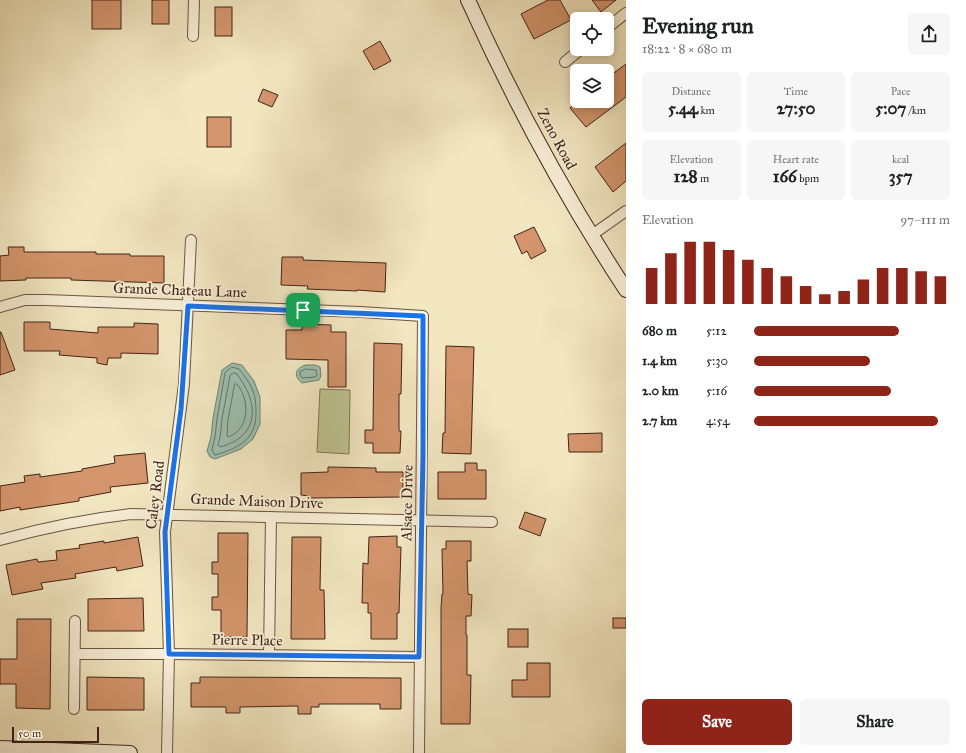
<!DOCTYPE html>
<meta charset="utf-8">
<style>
:root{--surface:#fff;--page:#f6f6f6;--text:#202124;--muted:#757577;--accent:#8f2418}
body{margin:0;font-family:"IM FELL Great Primer",serif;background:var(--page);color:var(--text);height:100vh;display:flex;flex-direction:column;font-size:15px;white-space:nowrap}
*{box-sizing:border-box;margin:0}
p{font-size:13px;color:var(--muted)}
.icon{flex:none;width:22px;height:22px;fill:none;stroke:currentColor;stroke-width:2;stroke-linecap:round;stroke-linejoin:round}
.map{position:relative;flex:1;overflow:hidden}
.details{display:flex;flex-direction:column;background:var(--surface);width:340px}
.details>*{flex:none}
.fabs{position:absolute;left:570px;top:12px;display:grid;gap:8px}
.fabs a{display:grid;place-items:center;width:44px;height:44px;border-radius:6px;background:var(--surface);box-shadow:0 2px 10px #0003;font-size:20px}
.scale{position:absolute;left:12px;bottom:10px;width:87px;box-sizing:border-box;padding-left:4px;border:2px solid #422318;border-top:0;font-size:11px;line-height:14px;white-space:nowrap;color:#422318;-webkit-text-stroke:3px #f7efd7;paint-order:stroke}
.pin{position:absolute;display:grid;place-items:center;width:34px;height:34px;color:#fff;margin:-17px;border-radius:8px;box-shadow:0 2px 6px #0006}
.round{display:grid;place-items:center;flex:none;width:42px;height:42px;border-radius:6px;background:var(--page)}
.summary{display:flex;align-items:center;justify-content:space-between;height:68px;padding:0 16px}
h1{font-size:22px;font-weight:700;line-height:30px}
.figures{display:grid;grid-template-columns:repeat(3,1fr);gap:6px;height:68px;padding:4px 16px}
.figures div{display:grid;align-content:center;border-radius:6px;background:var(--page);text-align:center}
.figures b{font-size:17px;font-weight:700}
.figures small{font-size:11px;font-weight:400}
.figures p{font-size:11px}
.chart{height:112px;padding:8px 16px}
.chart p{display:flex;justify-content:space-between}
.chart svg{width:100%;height:72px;margin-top:4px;stroke:var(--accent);stroke-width:6}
.primary-button{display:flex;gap:8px;margin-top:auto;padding:8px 16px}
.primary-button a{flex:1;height:46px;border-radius:6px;background:var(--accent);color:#fff;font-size:16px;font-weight:700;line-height:46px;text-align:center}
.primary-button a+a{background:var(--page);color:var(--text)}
ul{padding:0 16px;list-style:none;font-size:13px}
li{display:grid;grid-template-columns:64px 48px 1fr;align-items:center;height:30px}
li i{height:10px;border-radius:5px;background:var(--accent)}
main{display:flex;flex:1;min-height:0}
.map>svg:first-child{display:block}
</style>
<main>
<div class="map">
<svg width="626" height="753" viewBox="0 0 626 753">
<rect width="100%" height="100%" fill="#f2e7c1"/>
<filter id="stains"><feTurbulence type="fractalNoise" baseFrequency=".005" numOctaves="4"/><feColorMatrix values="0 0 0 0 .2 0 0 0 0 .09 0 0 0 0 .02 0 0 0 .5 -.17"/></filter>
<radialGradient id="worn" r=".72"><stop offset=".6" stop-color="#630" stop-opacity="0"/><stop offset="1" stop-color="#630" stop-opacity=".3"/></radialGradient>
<!-- green -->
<path fill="#bec491" stroke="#807454" d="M 320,389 L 350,390 L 349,454 L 317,452 Z"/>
<!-- water -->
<g fill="#9bc0b0" stroke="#778173">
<path d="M 232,363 L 242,365 L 254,381 L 260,397 L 260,424 L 253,439 L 241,449 L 215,459 L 210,457 L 207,451 L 211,437 L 213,418 L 222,370 Z"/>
<path d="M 306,365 L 315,365 L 320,367 L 321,376 L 319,380 L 302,383 C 293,376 295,368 306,365 Z"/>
</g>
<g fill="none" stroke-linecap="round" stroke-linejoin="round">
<!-- shore -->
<g stroke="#6e7264" stroke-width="1">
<path d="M 232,367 L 239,369 C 251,384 256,392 256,411 C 257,439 239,448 215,455 L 212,450 L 215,437 L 217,419 L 225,373 Z"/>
<path d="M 306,369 L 316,370 L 317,375 L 315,377 L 302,378 L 300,375 L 300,372 Z"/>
<path d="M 233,373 L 236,373 C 259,402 261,436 220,447 L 218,445 L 220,438 L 222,419 L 230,376 Z"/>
<path d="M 235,384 L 237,384 C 250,400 250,430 228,437 L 227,435 L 228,420 Z"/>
</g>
</g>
<!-- building -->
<g fill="#d4956c" stroke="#422318">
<rect x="92" y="0" width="29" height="29"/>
<rect x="152" y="0" width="17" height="24"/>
<path d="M 548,0 L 560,0 L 571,20 L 534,39 L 521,14 Z"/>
<path d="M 592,0 L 616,0 L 601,12 Z"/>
<rect x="215" y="7" width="17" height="29"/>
<path d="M 380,41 L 391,61 L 374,70 L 363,51 Z"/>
<path d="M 626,64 L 626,97 L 586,127 L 570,108 L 578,101 L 607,101 L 607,78 Z"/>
<path d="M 263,89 L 278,95 L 272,107 L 258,101 Z"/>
<rect x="207" y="117" width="24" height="30"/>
<path d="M 626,143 L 626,181 L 613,192 L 595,167 Z"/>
<path d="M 534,227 L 546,251 L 531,259 L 527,251 L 522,254 L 514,236 Z"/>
<path d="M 8,247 L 24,247 L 24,252 L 96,252 L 96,254 L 130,254 L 130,256 L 164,256 L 164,283 L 71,280 L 71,278 L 26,278 L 26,280 L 0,281 L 0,256 L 9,255 Z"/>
<path d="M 282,257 L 303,257 L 303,260 L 386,263 L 385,292 L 357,290 L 357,291 L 307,289 L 308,286 L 281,285 Z"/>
<path d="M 24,322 L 50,322 L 50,329 L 98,333 L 98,327 L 134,327 L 134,323 L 158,324 L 158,354 L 121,353 L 121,358 L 108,358 L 107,365 L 97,363 L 97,358 L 59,355 L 60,351 L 24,351 Z"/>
<path d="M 302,324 L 331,325 L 331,332 L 346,332 L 346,387 L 328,387 L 328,360 L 286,359 L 286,330 L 302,330 Z"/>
<path d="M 0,332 L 1,332 L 15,370 L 0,375 Z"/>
<path d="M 374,343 L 402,344 L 401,394 L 399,394 L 399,431 L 401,431 L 400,453 L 373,453 L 373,443 L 365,443 L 365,430 L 373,430 Z"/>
<path d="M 446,346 L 474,347 L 471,454 L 442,453 L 443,433 L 445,433 Z"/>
<path d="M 602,433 L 602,452 L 569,452 L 568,434 Z"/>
<path d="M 145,453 L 148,483 L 110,487 L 111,492 L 79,498 L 79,501 L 20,510 L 20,507 L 0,511 L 0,486 L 25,482 L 24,476 L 40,474 L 40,477 L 82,471 L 82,469 L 115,463 L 114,456 Z"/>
<path d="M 465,463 L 477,463 L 477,470 L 486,470 L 486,499 L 438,499 L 438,472 L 465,472 Z"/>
<path d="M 328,467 L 376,468 L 376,472 L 403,472 L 403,497 L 309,498 L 309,496 L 301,495 L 301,473 L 328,472 Z"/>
<path d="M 525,512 L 546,519 L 540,536 L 519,528 Z"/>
<path d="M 218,533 L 248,533 L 247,637 L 221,637 L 221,610 L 212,610 L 212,597 L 218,597 L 218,574 L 212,574 L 212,562 L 218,562 Z"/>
<path d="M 397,536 L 397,547 L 401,547 L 399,613 L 397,613 L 397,639 L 371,639 L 371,613 L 368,613 L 368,603 L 362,603 L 363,563 L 368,564 L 369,537 Z"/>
<path d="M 138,537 L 143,566 L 117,571 L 116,567 L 75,574 L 76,578 L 41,583 L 43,589 L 12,595 L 6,565 L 37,559 L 38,562 L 57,560 L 56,551 L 80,548 L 79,545 L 104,541 L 104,543 Z"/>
<path d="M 292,537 L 321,537 L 320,590 L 324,590 L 325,639 L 291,639 Z"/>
<path d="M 446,541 L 471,541 L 471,561 L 467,561 L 468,594 L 472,595 L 471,616 L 466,616 L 466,635 L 467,635 L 467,675 L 471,675 L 470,724 L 441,724 L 441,608 L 442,594 L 443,594 L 442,549 L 446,549 Z"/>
<path d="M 143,598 L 144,631 L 88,631 L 88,599 Z"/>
<rect x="613" y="618" width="13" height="10"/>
<path d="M 17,619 L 51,619 L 50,709 L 16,708 L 16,684 L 0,684 L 0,659 L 17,659 Z"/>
<rect x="508" y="629" width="20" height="18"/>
<path d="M 527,663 L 550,663 L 550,697 L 512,697 L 512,680 L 527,680 Z"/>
<path d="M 87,677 L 144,678 L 144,710 L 87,710 Z"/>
<path d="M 200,677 L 401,678 L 401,709 L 380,709 L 380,704 L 319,704 L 319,707 L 311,707 L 311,714 L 298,714 L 298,706 L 240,707 L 240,713 L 226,713 L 226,707 L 191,707 L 191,683 L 200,683 Z"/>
</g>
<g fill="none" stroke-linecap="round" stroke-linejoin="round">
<defs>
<g id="street">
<path d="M 607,28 L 626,13"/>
<path d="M 193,36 L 194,0"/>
<path d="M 565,62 L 581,49"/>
<path d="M 592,235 L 626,211"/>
<path d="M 0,307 L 25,300 L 46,300 L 361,312 L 423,316 C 423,462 419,607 419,753"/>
<path d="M 0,540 C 43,528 87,519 131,514 L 492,522"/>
<path d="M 75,654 L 169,654 L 419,657"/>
<path d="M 269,655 L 271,517"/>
<path d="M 74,709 L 75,621"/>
<path d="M 167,753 L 169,654 L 165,532 L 184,384 L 191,240"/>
</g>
<g id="secondary">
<path d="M 468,0 C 513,100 566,198 626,290"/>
<path d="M 0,748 L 130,753"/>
</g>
</defs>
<!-- street casing -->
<use href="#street" stroke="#6e5442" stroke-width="12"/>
<!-- secondary casing -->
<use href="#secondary" stroke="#422318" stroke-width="16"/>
<!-- street -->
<use href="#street" stroke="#f7efd7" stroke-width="10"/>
<!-- secondary -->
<use href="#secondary" stroke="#f7efd7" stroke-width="14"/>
</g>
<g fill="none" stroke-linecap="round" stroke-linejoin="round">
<defs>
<path id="route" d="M 188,306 L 423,316 L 423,456 L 419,657 L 169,654 L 165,532 L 181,409 Z"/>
</defs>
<!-- route casing -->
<use href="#route" stroke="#fff" stroke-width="8"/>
<!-- route -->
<use href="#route" stroke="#1a73e8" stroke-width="5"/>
</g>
<g text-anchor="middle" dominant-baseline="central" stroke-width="3.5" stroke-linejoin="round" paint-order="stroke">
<!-- street labels -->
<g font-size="15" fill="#422318" stroke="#f7efd7">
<text transform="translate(557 139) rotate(62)">Zeno Road</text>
<text transform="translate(180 290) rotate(2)">Grande Chateau Lane</text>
<text transform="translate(155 495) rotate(-83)">Caley Road</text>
<text transform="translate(257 501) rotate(2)">Grande Maison Drive</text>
<text transform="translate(407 503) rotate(-89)">Alsace Drive</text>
<text transform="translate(247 640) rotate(1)">Pierre Place</text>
</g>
</g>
<rect width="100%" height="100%" filter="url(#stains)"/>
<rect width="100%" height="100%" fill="url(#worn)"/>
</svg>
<div class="fabs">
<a><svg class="icon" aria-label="locate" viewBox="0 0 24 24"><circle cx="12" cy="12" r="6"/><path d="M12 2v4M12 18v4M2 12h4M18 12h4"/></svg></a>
<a><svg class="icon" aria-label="layers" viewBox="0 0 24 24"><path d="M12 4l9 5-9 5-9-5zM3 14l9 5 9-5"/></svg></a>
</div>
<div class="scale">50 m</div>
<div class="pin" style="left:303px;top:310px;background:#1e9e55"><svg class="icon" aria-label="arrive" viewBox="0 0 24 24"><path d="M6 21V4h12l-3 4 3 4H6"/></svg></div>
</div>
<section class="details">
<div class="summary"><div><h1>Evening run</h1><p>18:22 · 8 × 680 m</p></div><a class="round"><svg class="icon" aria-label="share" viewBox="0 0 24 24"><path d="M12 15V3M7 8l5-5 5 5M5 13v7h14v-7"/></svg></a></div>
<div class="figures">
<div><p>Distance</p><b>5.44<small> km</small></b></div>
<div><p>Time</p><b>27:50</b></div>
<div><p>Pace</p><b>5:07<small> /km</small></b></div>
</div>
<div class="figures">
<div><p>Elevation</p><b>128<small> m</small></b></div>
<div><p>Heart rate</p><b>166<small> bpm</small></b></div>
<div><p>kcal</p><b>357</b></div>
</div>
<div class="chart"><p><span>Elevation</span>97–111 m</p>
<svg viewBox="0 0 160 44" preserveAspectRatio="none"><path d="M5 44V22M15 44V13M25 44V6M35 44V6M45 44V11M55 44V17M65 44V22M75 44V27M85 44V33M95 44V38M105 44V36M115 44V29M125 44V22M135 44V22M145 44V24M155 44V27"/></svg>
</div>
<ul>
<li><b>680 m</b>5:12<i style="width:74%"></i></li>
<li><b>1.4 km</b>5:30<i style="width:59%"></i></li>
<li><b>2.0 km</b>5:16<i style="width:70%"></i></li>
<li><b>2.7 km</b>4:54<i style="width:94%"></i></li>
</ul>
<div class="primary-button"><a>Save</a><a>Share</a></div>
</section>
</main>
